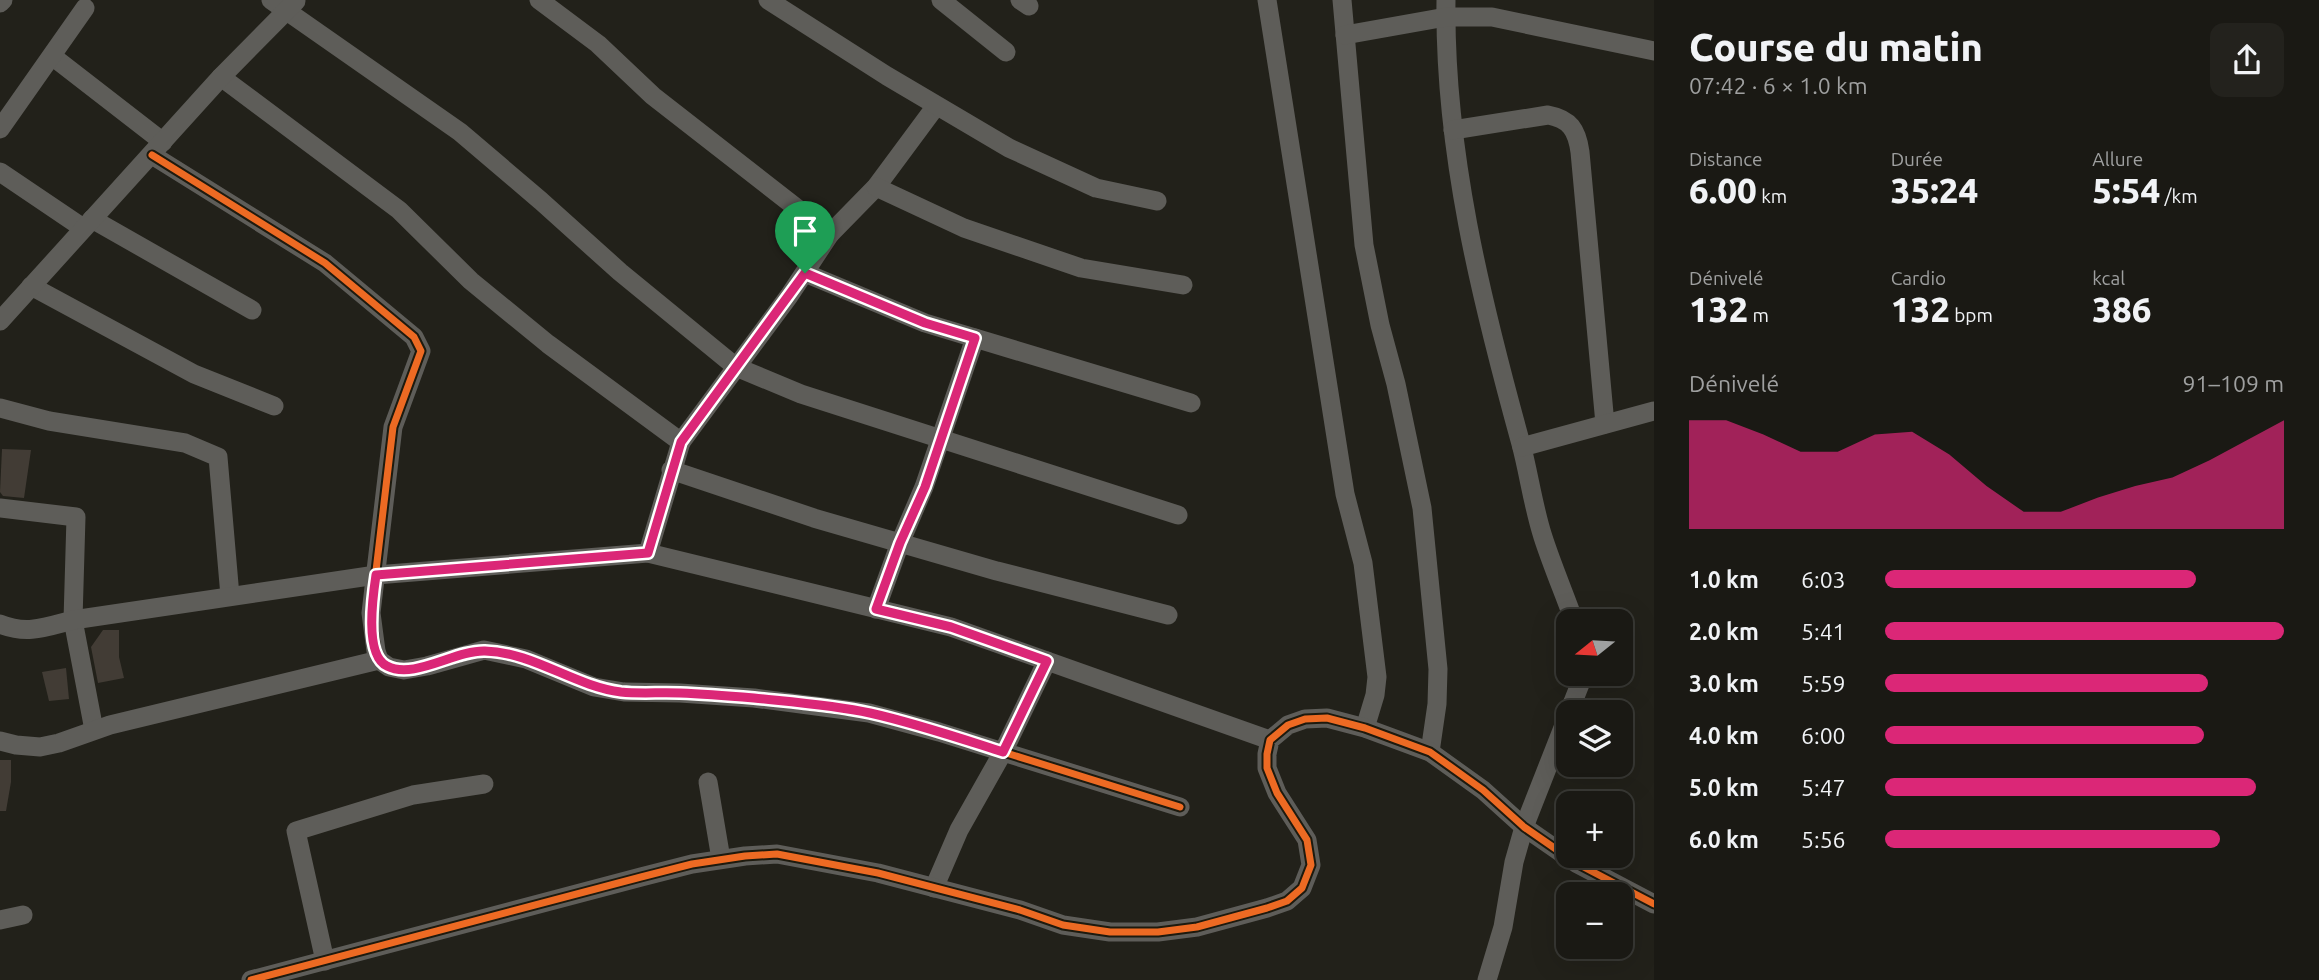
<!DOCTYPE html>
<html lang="fr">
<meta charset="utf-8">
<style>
:root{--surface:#1a1914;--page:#23221d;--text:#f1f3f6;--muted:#9fa0a0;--line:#383834;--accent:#db2777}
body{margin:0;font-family:Ubuntu,sans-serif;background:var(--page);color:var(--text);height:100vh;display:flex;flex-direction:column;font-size:26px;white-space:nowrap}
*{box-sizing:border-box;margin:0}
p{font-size:23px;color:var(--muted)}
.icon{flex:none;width:38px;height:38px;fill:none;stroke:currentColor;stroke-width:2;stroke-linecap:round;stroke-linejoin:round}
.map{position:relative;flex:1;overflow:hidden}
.side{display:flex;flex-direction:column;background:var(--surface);width:665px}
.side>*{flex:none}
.needle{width:46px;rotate:252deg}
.tools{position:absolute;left:1556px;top:609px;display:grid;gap:14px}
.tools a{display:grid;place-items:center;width:77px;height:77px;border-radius:14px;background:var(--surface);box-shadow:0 7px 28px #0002,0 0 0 2px var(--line);font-size:35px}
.pin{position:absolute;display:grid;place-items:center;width:60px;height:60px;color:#fff;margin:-72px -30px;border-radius:50% 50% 50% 0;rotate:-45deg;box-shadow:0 0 7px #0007}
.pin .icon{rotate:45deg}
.round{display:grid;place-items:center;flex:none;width:74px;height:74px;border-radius:14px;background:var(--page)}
.headline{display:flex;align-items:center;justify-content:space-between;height:119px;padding:0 35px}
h1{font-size:38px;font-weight:800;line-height:52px}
.metrics{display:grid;grid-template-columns:repeat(3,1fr);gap:10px;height:119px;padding:7px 35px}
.metrics div{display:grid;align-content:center}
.metrics b{font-size:35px;font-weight:800}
.metrics small{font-size:19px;font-weight:400}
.metrics p{font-size:19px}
.chart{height:196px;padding:14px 35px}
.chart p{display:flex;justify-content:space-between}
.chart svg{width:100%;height:126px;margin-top:7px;fill:var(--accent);opacity:.7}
ul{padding:0 35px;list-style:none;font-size:23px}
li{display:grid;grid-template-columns:112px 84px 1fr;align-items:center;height:52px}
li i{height:18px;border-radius:9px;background:var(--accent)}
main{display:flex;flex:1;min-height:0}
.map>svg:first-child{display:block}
</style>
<main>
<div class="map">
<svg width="1654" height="980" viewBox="0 0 1654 980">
<rect width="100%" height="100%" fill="#22211a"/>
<!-- building -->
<g fill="#423c35">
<path d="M 2,449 L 31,450 L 24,498 L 3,496 L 0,492 Z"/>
<path d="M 103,630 L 119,630 L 119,657 L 124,678 L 98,683 L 91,647 Z"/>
<path d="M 66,668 L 69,699 L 49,701 L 42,672 Z"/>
<path d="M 0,760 L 11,760 L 11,782 L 6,811 L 0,811 Z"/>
</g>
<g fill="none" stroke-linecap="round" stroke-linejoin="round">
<!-- minor -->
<g stroke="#5e5d59" stroke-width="19">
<path d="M 271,0 L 460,132 L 541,201 L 620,272 L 736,367 L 801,394 L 1178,515"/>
<path d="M 539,0 L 598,44 L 653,96 L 830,234 L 876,187 L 936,106"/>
<path d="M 768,0 L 887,76 L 1009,148 L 1096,188 L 1157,201"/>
<path d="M 941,0 L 1006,52"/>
<path d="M 1020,0 L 1029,6"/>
<path d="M 1267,0 L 1345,494 L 1363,563 L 1377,677 L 1375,695 L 1365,728"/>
<path d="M 1342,0 L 1364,245 L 1380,325 L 1396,384 L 1422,508 L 1438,669 L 1437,704 L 1430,752"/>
<path d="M 1446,0 C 1444,151 1481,299 1521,444 C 1529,474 1533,506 1543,537 C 1552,565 1564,593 1574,621"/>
<path d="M 0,3 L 3,0"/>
<path d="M 1345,35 L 1446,17 L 1492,17 L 1654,51"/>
<path d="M 52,56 L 163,142"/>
<path d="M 221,77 L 399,210 L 471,281 L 548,344 L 681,442 L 648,553"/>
<path d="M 0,129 L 85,8"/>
<path d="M 1453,130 L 1548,115 C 1570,119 1577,130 1580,152 L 1605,424"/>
<path d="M 152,155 L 325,263 L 414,337 L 421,351 L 393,427 L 371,613 L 376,651 L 379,660 L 389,667 L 404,670 L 427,666 L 484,650 L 526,659 L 594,687 L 624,692 L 680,693 L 754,698 L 869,713 L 939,732 L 1180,807"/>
<path d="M 0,172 L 83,228"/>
<path d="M 876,187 L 964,228 L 1081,268 L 1183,285"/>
<path d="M 92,219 L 252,310"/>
<path d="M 805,273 L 925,323 L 1191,403"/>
<path d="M 31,286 L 194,374 L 274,406"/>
<path d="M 0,321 L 221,77 L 296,1"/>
<path d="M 0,408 L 49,421 L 185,443 L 218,457 L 230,596"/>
<path d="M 681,442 L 789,296 L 830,234"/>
<path d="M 1522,447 L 1654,411"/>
<path d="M 671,470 L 814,518 L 997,571 L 1168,615"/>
<path d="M 0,508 L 76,517 L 73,620 L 94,730"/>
<path d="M 876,609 L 900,543 L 924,487 L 975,338"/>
<path d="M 0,624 C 27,635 46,627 73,620 L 376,575 L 648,553 L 951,627 L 1270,740"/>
<path d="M 1569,712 L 1584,674"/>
<path d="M 0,741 L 16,745 L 40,747 L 59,743 L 110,725 L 379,660"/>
<path d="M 708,782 L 721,859"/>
<path d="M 934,888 L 959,830 L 1003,752 L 1047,661"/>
<path d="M 0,920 L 23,915"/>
<path d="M 325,961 L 296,831 L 413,795 L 484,784"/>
<path d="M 251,980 L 641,877 L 692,864 L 745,856 L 777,854 L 878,873 L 1020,910 L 1063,925 L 1110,932 L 1158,932 L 1197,927 L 1267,908 L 1287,901 L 1302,888 L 1311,865 L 1307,840 L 1277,793 L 1267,768 L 1267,754 L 1270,740 L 1288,725 L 1305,719 L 1327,718 L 1365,728 L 1430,752 L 1483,790 L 1524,827 L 1576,863 L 1654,904"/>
<path d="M 1487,980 L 1503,927 L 1514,862 L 1524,827 L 1568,715"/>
</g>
<defs>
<g id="cycleway">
<path d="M 152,155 L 325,263 L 414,337 L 421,351 L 393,427 L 371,613 L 376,651 L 379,660 L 389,667 L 404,670 L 427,666 L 484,650 L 526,659 L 594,687 L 624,692 L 680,693 L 754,698 L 869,713 L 939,732 L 1180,807"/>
<path d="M 251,980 L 641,877 L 692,864 L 745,856 L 777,854 L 878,873 L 1020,910 L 1063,925 L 1110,932 L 1158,932 L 1197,927 L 1267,908 L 1287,901 L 1302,888 L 1311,865 L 1307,840 L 1277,793 L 1267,768 L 1267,754 L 1270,740 L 1288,725 L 1305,719 L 1327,718 L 1365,728 L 1430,752 L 1483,790 L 1524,827 L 1576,863 L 1654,904"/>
</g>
</defs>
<!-- cycleway casing -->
<use href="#cycleway" stroke="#1d1a0e" stroke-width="11"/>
<!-- cycleway -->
<use href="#cycleway" stroke="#ed6a23" stroke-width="7"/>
</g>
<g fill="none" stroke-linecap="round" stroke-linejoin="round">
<defs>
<path id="route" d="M 805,273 L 925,323 L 975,338 L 925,487 L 900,543 L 876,609 L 951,627 L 1047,661 L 1003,752 C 959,738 915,723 870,713 C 833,705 792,702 754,698 C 730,696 705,694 680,693 C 661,692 641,694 621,692 C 574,686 533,652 485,651 C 455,650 414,680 387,666 C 364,655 373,595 376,575 L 648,553 L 681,442 Z"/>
</defs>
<!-- route casing -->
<use href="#route" stroke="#fff" stroke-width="14"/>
<!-- route -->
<use href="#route" stroke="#db2777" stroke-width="9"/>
</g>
</svg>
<div class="tools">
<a><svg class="needle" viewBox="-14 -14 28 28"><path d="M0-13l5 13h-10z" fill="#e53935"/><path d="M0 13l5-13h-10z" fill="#9fa0a0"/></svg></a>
<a><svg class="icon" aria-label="layers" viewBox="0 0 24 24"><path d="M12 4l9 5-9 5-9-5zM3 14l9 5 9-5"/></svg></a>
<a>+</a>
<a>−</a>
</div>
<div class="pin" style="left:805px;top:273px;background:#1e9e55"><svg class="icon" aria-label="arrive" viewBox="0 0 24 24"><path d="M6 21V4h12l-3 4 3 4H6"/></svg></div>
</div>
<section class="side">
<div class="headline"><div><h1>Course du matin</h1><p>07:42 · 6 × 1.0 km</p></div><a class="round"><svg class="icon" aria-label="share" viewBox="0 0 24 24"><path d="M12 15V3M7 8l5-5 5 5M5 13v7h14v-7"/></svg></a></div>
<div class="metrics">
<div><p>Distance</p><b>6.00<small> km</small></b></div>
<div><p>Durée</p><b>35:24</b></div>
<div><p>Allure</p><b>5:54<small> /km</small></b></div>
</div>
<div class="metrics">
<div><p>Dénivelé</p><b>132<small> m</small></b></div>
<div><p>Cardio</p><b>132<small> bpm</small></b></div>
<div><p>kcal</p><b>386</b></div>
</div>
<div class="chart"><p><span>Dénivelé</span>91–109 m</p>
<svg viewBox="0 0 160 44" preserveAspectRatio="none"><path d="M0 44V6L10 6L20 11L30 17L40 17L50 11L60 10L70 18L80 29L90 38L100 38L110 33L120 29L130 26L140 20L150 13L160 6V44z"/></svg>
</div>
<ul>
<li><b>1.0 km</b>6:03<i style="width:78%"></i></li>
<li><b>2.0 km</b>5:41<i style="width:100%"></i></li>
<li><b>3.0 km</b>5:59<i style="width:81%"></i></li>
<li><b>4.0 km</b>6:00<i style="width:80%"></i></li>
<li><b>5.0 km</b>5:47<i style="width:93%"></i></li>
<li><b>6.0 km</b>5:56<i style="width:84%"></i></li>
</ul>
</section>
</main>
